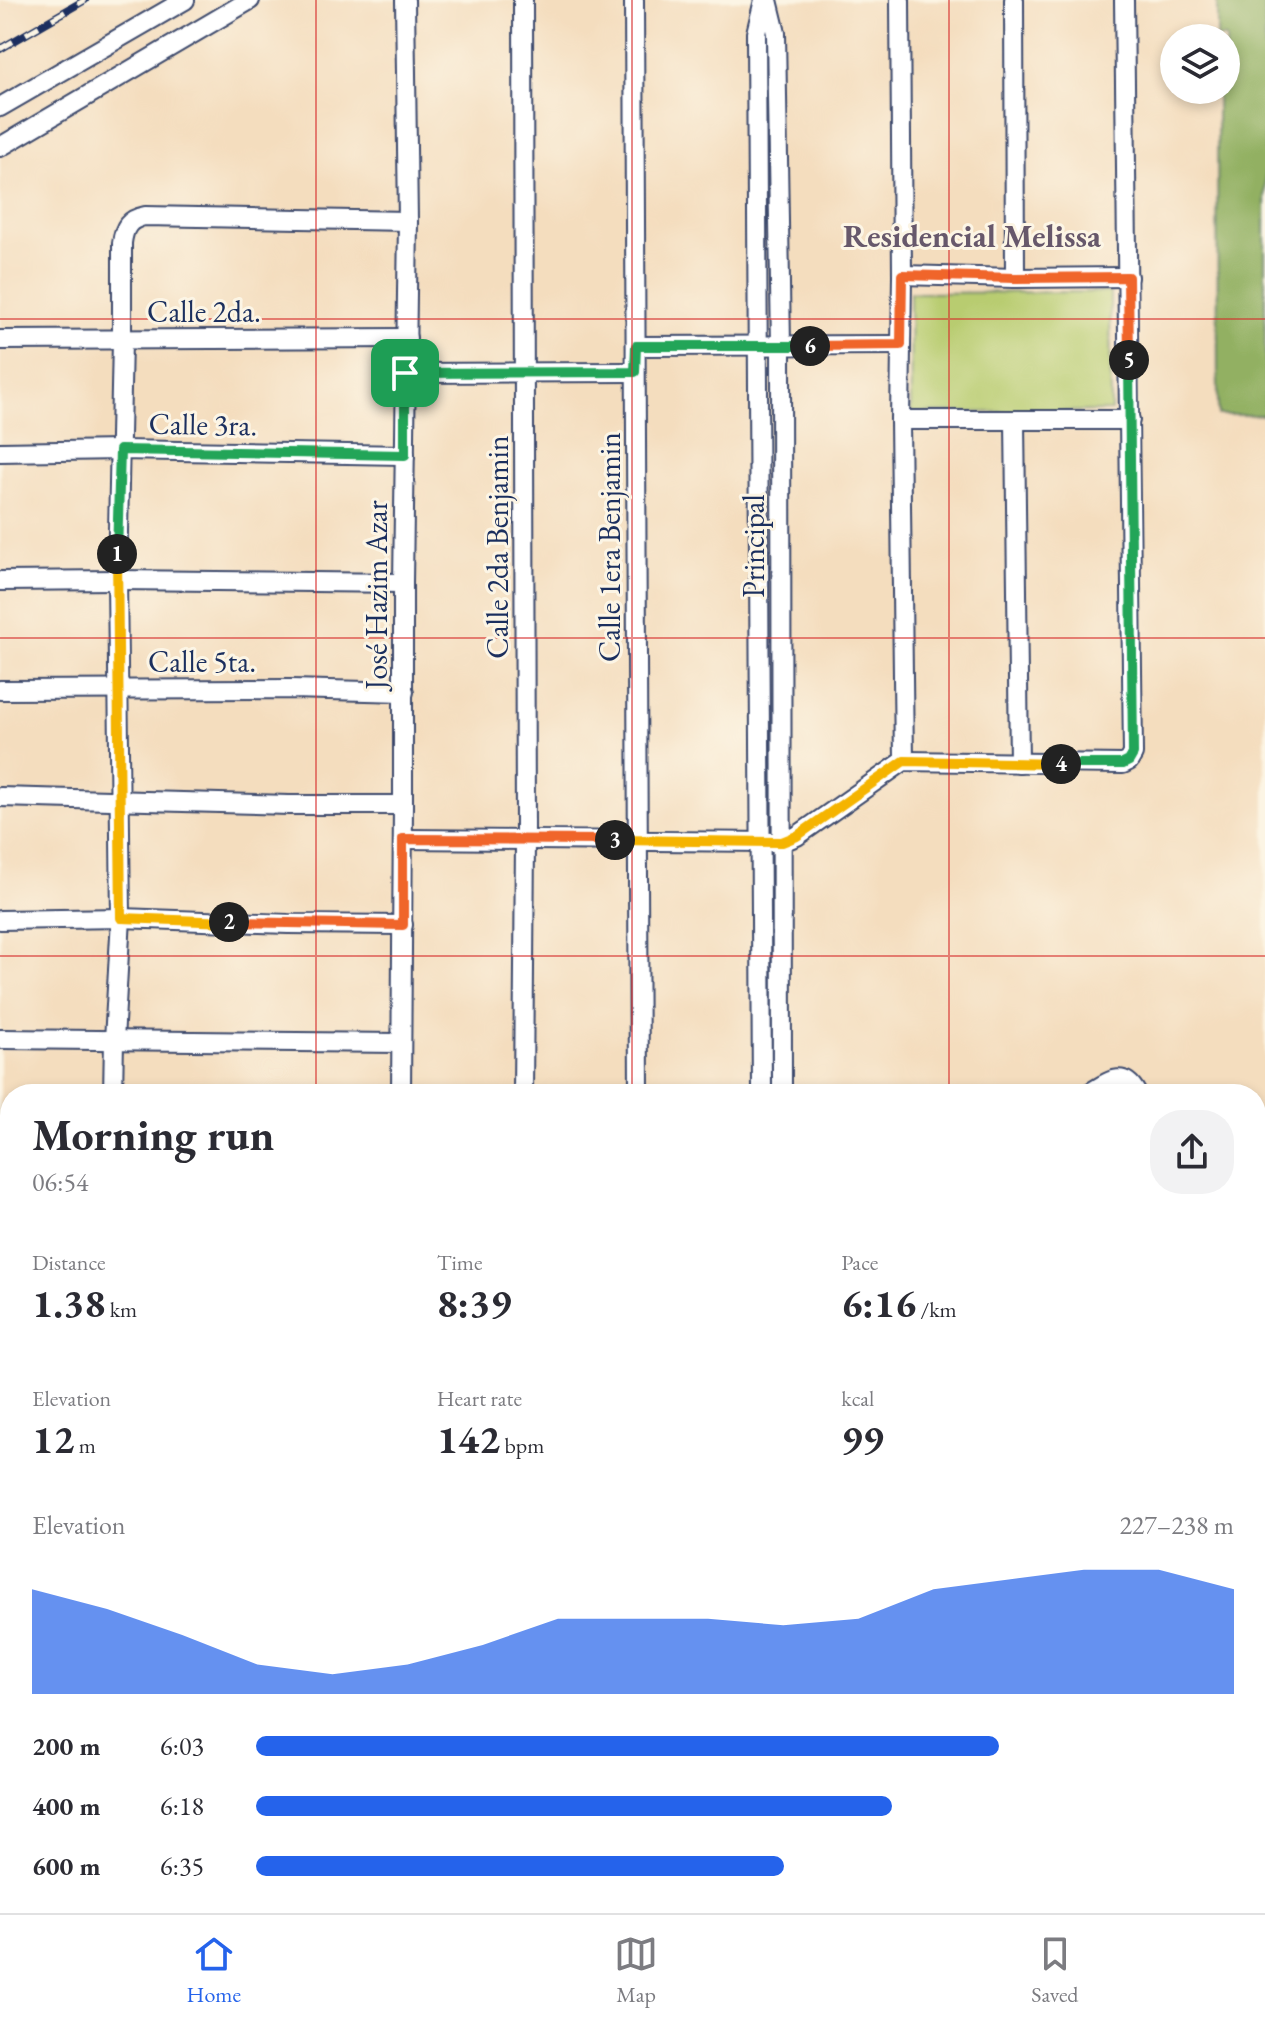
<!DOCTYPE html>
<meta charset="utf-8">
<style>
:root{--surface:#fff;--page:#f2f2f3;--text:#2b2b33;--muted:#7c7c81;--line:#e1e1e2;--accent:#2563eb}
body{margin:0;font-family:"EB Garamond",serif;background:var(--page);color:var(--text);height:100vh;display:flex;flex-direction:column;font-size:30px;white-space:nowrap}
*{box-sizing:border-box;margin:0}
p{font-size:26px;color:var(--muted)}
.icon{flex:none;width:44px;height:44px;fill:none;stroke:currentColor;stroke-width:2;stroke-linecap:round;stroke-linejoin:round}
.map{position:relative;flex:1;overflow:hidden}
.details{position:absolute;left:0px;top:1084px;width:1266px;height:830px;display:flex;flex-direction:column;background:var(--surface);border-radius:32px 32px 0 0;box-shadow:0 4px 12px #0003}
.details>*{flex:none}
.controls{position:absolute;left:1160px;top:24px;display:grid;gap:16px}
.controls a{display:grid;place-items:center;width:80px;height:80px;border-radius:50%;background:var(--surface);box-shadow:0 4px 12px #0003;font-size:40px}
.pin{position:absolute;display:grid;place-items:center;width:68px;height:68px;color:#fff;margin:-34px;border-radius:16px;box-shadow:0 4px 12px #0006}
.km{position:absolute;width:40px;height:40px;margin:-20px;border-radius:50%;background:#222;color:#fff;font-size:22px;line-height:40px;text-align:center}
.round{display:grid;place-items:center;flex:none;width:84px;height:84px;border-radius:32px;background:var(--page)}
.headline{display:flex;align-items:center;justify-content:space-between;height:136px;padding:0 32px}
h1{font-size:44px;font-weight:700;line-height:60px}
.metrics{display:grid;grid-template-columns:repeat(3,1fr);gap:12px;height:136px;padding:8px 32px}
.metrics div{display:grid;align-content:center}
.metrics b{font-size:40px;font-weight:700}
.metrics small{font-size:22px;font-weight:400}
.metrics p{font-size:22px}
.chart{height:224px;padding:16px 32px}
.chart p{display:flex;justify-content:space-between}
.chart svg{width:100%;height:144px;margin-top:8px;fill:var(--accent);opacity:.7}
ul{padding:0 32px;list-style:none;font-size:26px}
li{display:grid;grid-template-columns:128px 96px 1fr;align-items:center;height:60px}
li i{height:20px;border-radius:10px;background:var(--accent)}
.tab-bar{display:flex;justify-content:space-around;align-items:center;height:112px;border-top:2px solid var(--line);background:var(--surface);font-size:22px;color:var(--muted)}
.tab-bar a{display:grid;justify-items:center;gap:4px}
.tab-bar .current{color:var(--accent)}
.map>svg:first-child{display:block}
</style>
<div class="map">
<svg width="1265" height="1913" viewBox="0 0 1265 1913">
<rect width="100%" height="100%" fill="#fcf5e5"/>
<filter id="ink" filterUnits="userSpaceOnUse"><feTurbulence type="fractalNoise" baseFrequency=".0125" numOctaves="2"/><feDisplacementMap in="SourceGraphic" scale="16" xChannelSelector="R" yChannelSelector="G"/><feConvolveMatrix kernelMatrix="1 2 1 2 8 2 1 2 1" color-interpolation-filters="sRGB"/></filter>
<filter id="wash" filterUnits="userSpaceOnUse"><feTurbulence type="fractalNoise" baseFrequency=".006" numOctaves="4" result="noise"/><feDisplacementMap in="SourceGraphic" scale="32" xChannelSelector="R" yChannelSelector="G"/><feGaussianBlur stdDeviation="1.8" result="paint"/><feColorMatrix in="noise" values="0 0 0 0 0 0 0 0 0 0 0 0 0 0 0 0 0 1.4 0 .05"/><feComposite in="paint" operator="in"/></filter>
<g filter="url(#wash)">
<rect width="100%" height="100%" fill="#f4ddbe"/>
<!-- green -->
<path fill="#b8cc70" stroke="#6a7e67" stroke-width="2" d="M 1110,292 L 1111,411 L 911,413 L 910,293 Z"/>
<!-- forest -->
<path fill="#92b062" stroke="#567060" stroke-width="2" d="M 1217,0 L 1265,0 L 1265,415 L 1218,415 L 1217,90 L 1226,90 L 1226,38 L 1217,38 Z"/>
</g>
<g filter="url(#ink)">
<g fill="none" stroke-linecap="round" stroke-linejoin="round">
<defs>
<g id="minor">
<path d="M 523,0 L 525,840 L 523,1094"/>
<path d="M 634,0 L 639,1094"/>
<path d="M 768,0 L 776,33 L 781,346 L 782,1094"/>
<path d="M 900,0 L 902,275 L 900,420 L 904,761"/>
<path d="M 1014,0 L 1015,278"/>
<path d="M 0,107 L 185,0"/>
<path d="M 0,147 L 250,0"/>
<path d="M 902,275 L 1015,278 L 1128,277"/>
<path d="M 0,340 L 407,338"/>
<path d="M 636,346 L 901,345"/>
<path d="M 405,373 L 635,372"/>
<path d="M 900,420 L 1130,420"/>
<path d="M 1015,420 L 1019,763"/>
<path d="M 0,452 L 120,450 L 405,455"/>
<path d="M 0,581 L 117,580 L 403,583"/>
<path d="M 0,690 L 291,689 L 404,692"/>
<path d="M 0,797 L 289,805 L 403,805"/>
<path d="M 403,839 L 782,842 L 797,836 L 904,761 L 1123,764 L 1129,761 L 1133,754 L 1124,0"/>
<path d="M 0,920 L 121,918 L 288,924 L 403,925"/>
<path d="M 0,1039 L 400,1043"/>
<path d="M 113,1094 L 114,1040 L 121,918 L 117,580 L 122,340 L 122,243 C 124,227 129,219 145,216 L 408,221"/>
<path d="M 401,1094 L 403,805 L 403,583 L 408,221 L 405,0"/>
<path d="M 762,1094 L 756,33 L 764,0"/>
<path d="M 1088,1094 C 1107,1083 1123,1067 1137,1094"/>
<path d="M 0,1156 L 10,1156"/>
<path d="M 1256,1261 L 1265,1261"/>
<path d="M 0,1278 L 10,1278"/>
<path d="M 0,1391 L 10,1391"/>
<path d="M 1256,1478 L 1265,1458"/>
<path d="M 0,1517 L 10,1517"/>
<path d="M 0,1634 L 10,1634"/>
<path d="M 0,1745 L 10,1745"/>
<path d="M 1256,1831 L 1265,1812"/>
<path d="M 0,1868 L 10,1868"/>
<path d="M 524,1904 L 524,1913"/>
<path d="M 646,1904 L 646,1913"/>
<path d="M 107,1913 L 107,1904"/>
<path d="M 395,1913 L 395,1904"/>
<path d="M 791,1913 L 791,1904"/>
</g>
</defs>
<!-- minor casing -->
<use href="#minor" stroke="#3c496c" stroke-width="22"/>
<!-- minor -->
<use href="#minor" stroke="#fff" stroke-width="18"/>
<defs>
<path id="rail" d="M 0,49 L 85,0"/>
</defs>
<!-- rail casing -->
<use href="#rail" stroke="#1b2f5e" stroke-width="8"/>
<!-- rail -->
<use href="#rail" stroke="#fcf5e5" stroke-width="5" stroke-dasharray="15" stroke-linecap="butt"/>
</g>
</g>
<g fill="none" stroke-linecap="round" stroke-linejoin="round" filter="url(#ink)">
<defs>
<path id="split-1" d="M 117,554 L 120,450 L 405,455 L 405,373"/>
<path id="split-2" d="M 117,554 L 121,918 L 229,922"/>
<path id="split-3" d="M 229,922 L 403,925 L 403,839 L 615,840"/>
<path id="split-4" d="M 615,840 L 782,842 L 797,836 L 904,761 L 1061,764"/>
<path id="split-5" d="M 1061,764 L 1123,764 L 1129,761 L 1133,754 L 1129,360"/>
<path id="split-6" d="M 810,346 L 901,345 L 902,275 L 1015,278 L 1128,277 L 1129,360"/>
<path id="split-7" d="M 405,373 L 635,372 L 636,346 L 810,346"/>
</defs>
<!-- split-1 casing -->
<use href="#split-1" stroke="#fff" stroke-width="16"/>
<!-- split-2 casing -->
<use href="#split-2" stroke="#fff" stroke-width="16"/>
<!-- split-3 casing -->
<use href="#split-3" stroke="#fff" stroke-width="16"/>
<!-- split-4 casing -->
<use href="#split-4" stroke="#fff" stroke-width="16"/>
<!-- split-5 casing -->
<use href="#split-5" stroke="#fff" stroke-width="16"/>
<!-- split-6 casing -->
<use href="#split-6" stroke="#fff" stroke-width="16"/>
<!-- split-7 casing -->
<use href="#split-7" stroke="#fff" stroke-width="16"/>
<!-- split-1 -->
<use href="#split-1" stroke="#22a559" stroke-width="10"/>
<!-- split-2 -->
<use href="#split-2" stroke="#f5b400" stroke-width="10"/>
<!-- split-3 -->
<use href="#split-3" stroke="#f0652b" stroke-width="10"/>
<!-- split-4 -->
<use href="#split-4" stroke="#f5b400" stroke-width="10"/>
<!-- split-5 -->
<use href="#split-5" stroke="#22a559" stroke-width="10"/>
<!-- split-6 -->
<use href="#split-6" stroke="#f0652b" stroke-width="10"/>
<!-- split-7 -->
<use href="#split-7" stroke="#22a559" stroke-width="10"/>
</g>
<!-- grid -->
<path fill="none" stroke="#d62828" stroke-width="2" stroke-opacity="0.55" d="M 316,0 L 316,1094M 632,0 L 632,1094M 949,0 L 949,1094M 0,319 L 1265,319M 0,638 L 1265,638M 0,956 L 1265,956M 0,1275 L 10,1275M 1256,1275 L 1265,1275M 0,1594 L 10,1594M 1256,1594 L 1265,1594M 316,1904 L 316,1913M 632,1904 L 632,1913M 949,1904 L 949,1913"/>
<g text-anchor="middle" dominant-baseline="central" stroke-width="6" stroke-linejoin="round" paint-order="stroke">
<!-- street labels -->
<g font-size="30" fill="#1b2f5e" stroke="#fcf5e5">
<text x="204" y="311">Calle 2da.</text>
<text transform="translate(203 424) rotate(1)">Calle 3ra.</text>
<text transform="translate(753 546) rotate(-90)">Principal</text>
<text transform="translate(497 547) rotate(-90)">Calle 2da Benjamin</text>
<text transform="translate(609 547) rotate(-90)">Calle 1era Benjamin</text>
<text transform="translate(376 595) rotate(-90)">José Hazim Azar</text>
<text x="202" y="661">Calle 5ta.</text>
</g>
<!-- neighbourhood labels -->
<g font-size="32" font-weight="bold" fill="#67586b" stroke="#fcf5e5">
<text x="972" y="236">Residencial Melissa</text>
</g>
</g>
</svg>
<div class="controls">
<a><svg class="icon" aria-label="layers" viewBox="0 0 24 24"><path d="M12 4l9 5-9 5-9-5zM3 14l9 5 9-5"/></svg></a>
</div>
<div class="pin" style="left:405px;top:373px;background:#1e9e55"><svg class="icon" aria-label="arrive" viewBox="0 0 24 24"><path d="M6 21V4h12l-3 4 3 4H6"/></svg></div>
<b class="km" style="left:117px;top:554px">1</b>
<b class="km" style="left:229px;top:922px">2</b>
<b class="km" style="left:615px;top:840px">3</b>
<b class="km" style="left:1061px;top:764px">4</b>
<b class="km" style="left:1129px;top:360px">5</b>
<b class="km" style="left:810px;top:346px">6</b>
<section class="details">
<div class="headline"><div><h1>Morning run</h1><p>06:54</p></div><a class="round"><svg class="icon" aria-label="share" viewBox="0 0 24 24"><path d="M12 15V3M7 8l5-5 5 5M5 13v7h14v-7"/></svg></a></div>
<div class="metrics">
<div><p>Distance</p><b>1.38<small> km</small></b></div>
<div><p>Time</p><b>8:39</b></div>
<div><p>Pace</p><b>6:16<small> /km</small></b></div>
</div>
<div class="metrics">
<div><p>Elevation</p><b>12<small> m</small></b></div>
<div><p>Heart rate</p><b>142<small> bpm</small></b></div>
<div><p>kcal</p><b>99</b></div>
</div>
<div class="chart"><p><span>Elevation</span>227–238 m</p>
<svg viewBox="0 0 160 44" preserveAspectRatio="none"><path d="M0 44V12L10 18L20 26L30 35L40 38L50 35L60 29L70 21L80 21L90 21L100 23L110 21L120 12L130 9L140 6L150 6L160 12V44z"/></svg>
</div>
<ul>
<li><b>200 m</b>6:03<i style="width:76%"></i></li>
<li><b>400 m</b>6:18<i style="width:65%"></i></li>
<li><b>600 m</b>6:35<i style="width:54%"></i></li>
</ul>
</section>
</div>
<nav class="tab-bar">
<a class="current"><svg class="icon" aria-label="home" viewBox="0 0 24 24"><path d="M3 11l9-7 9 7M6 9v11h12V9"/></svg>Home</a>
<a><svg class="icon" aria-label="map" viewBox="0 0 24 24"><path d="M3 6l6-2 6 2 6-2v14l-6 2-6-2-6 2zM9 4v14M15 6v14"/></svg>Map</a>
<a><svg class="icon" aria-label="saved" viewBox="0 0 24 24"><path d="M7 4h10v16l-5-4-5 4z"/></svg>Saved</a>
</nav>
